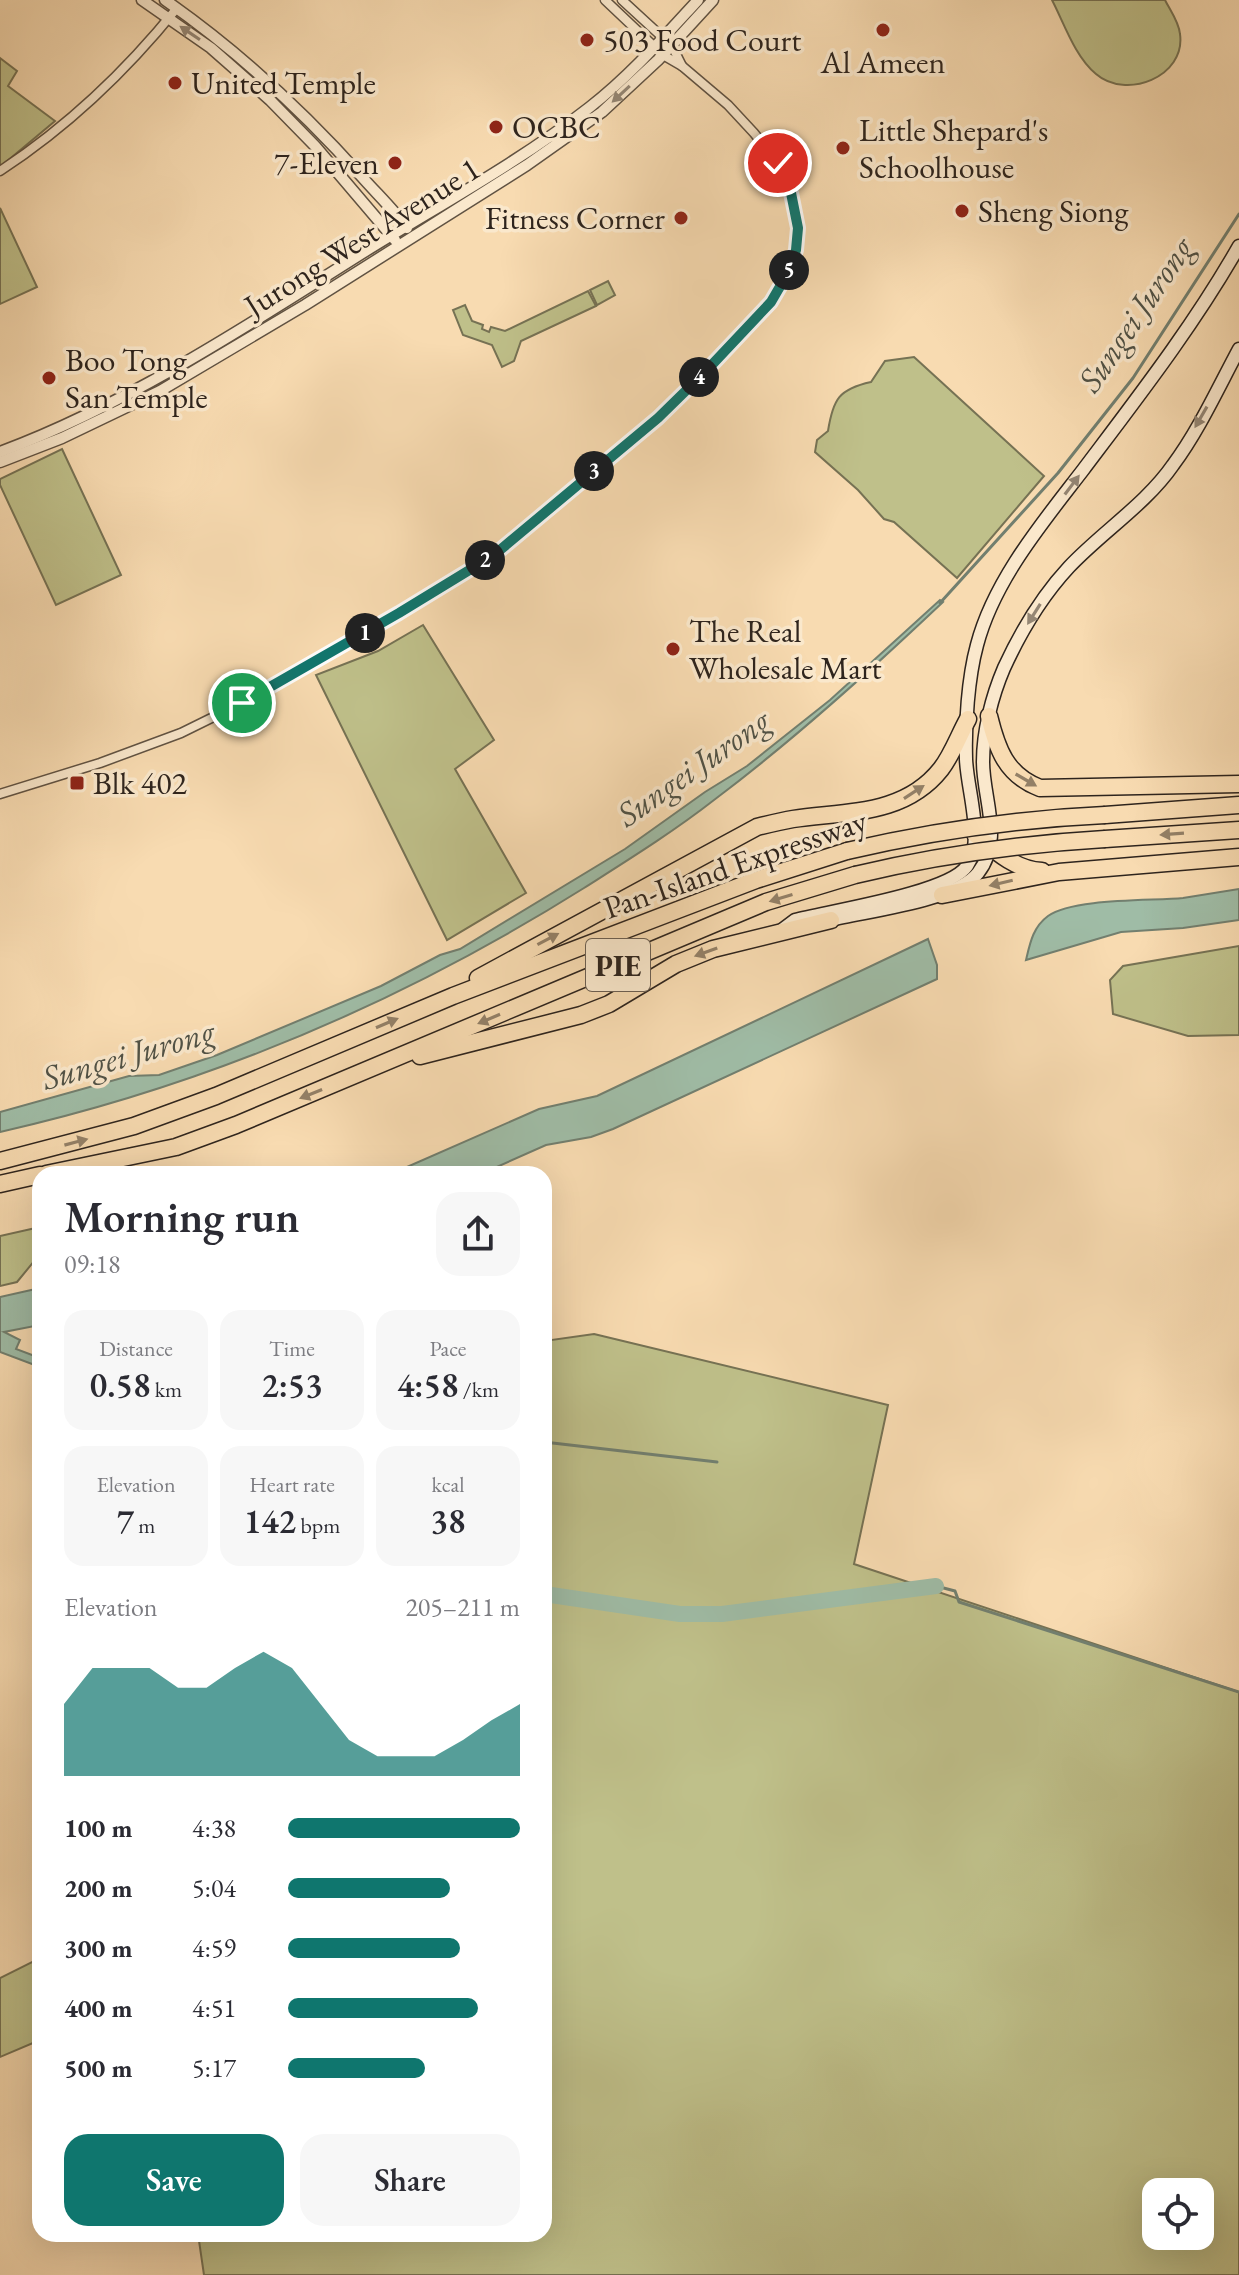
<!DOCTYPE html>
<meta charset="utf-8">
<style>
:root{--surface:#fff;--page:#f7f7f7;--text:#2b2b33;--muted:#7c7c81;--accent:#0f766e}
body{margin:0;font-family:"EB Garamond",serif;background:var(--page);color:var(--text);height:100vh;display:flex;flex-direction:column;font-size:30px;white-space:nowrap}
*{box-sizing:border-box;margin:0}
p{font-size:26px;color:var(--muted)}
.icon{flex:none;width:44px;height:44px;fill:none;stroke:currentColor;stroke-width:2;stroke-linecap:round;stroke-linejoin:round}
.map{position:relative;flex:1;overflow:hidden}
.details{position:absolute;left:32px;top:1166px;width:520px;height:1076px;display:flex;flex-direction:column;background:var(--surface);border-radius:24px;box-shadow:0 8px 32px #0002}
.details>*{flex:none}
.buttons{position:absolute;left:1142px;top:2178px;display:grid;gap:16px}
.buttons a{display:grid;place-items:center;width:72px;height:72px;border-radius:16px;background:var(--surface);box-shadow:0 8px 32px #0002;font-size:40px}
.pin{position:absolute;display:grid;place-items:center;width:68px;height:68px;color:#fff;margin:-34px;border:4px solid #fff;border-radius:50%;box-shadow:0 2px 8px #0007}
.km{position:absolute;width:40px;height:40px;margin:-20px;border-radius:50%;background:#222;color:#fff;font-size:22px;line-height:40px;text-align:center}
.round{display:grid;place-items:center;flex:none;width:84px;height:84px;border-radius:24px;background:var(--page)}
.head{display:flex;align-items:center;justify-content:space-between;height:136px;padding:0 32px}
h1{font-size:44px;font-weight:600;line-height:60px}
.figures{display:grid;grid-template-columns:repeat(3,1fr);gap:12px;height:136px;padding:8px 32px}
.figures div{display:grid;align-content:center;border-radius:20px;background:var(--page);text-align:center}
.figures b{font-size:34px;font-weight:600}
.figures small{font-size:22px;font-weight:400}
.figures p{font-size:22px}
.chart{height:224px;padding:16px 32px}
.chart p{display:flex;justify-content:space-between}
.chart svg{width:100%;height:144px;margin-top:8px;fill:var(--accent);opacity:.7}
.cta{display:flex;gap:16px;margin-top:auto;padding:16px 32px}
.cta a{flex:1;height:92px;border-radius:24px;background:var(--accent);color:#fff;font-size:32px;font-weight:600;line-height:92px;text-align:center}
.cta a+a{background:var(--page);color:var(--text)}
ul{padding:0 32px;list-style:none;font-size:26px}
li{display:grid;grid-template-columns:128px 96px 1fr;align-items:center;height:60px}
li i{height:20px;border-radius:10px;background:var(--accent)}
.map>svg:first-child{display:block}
</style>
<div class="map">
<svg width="1239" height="2275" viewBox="0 0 1239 2275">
<rect width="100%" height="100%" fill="#f8dbb1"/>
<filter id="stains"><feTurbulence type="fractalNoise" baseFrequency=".0025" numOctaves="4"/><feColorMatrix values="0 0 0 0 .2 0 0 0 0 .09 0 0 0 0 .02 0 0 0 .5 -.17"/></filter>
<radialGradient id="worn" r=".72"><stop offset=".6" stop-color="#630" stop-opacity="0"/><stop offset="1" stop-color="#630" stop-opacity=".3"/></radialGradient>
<!-- green -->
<g fill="#bfc08a" stroke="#767254" stroke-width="2" fill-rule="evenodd">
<path d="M 1052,0 L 1165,0 C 1170,10 1179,22 1180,34 C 1186,77 1126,100 1096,74 C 1075,57 1064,23 1052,0 Z"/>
<path d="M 0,58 L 17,71 L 8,86 L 55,121 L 0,167 Z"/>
<path d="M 0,208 L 37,287 L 0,304 Z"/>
<path d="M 608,281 L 615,295 L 597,305 L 590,290 Z"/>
<path d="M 588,291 L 596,306 L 521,341 L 514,361 L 502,367 L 492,345 L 463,335 L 453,310 L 465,305 L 472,321 L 483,325 L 482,329 L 489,332 L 491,327 L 505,331 Z"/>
<path d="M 914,357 L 1044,476 L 957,578 L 894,522 L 884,519 L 858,490 L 815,452 L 817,440 L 828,431 C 833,399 839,389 871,382 L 885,361 Z"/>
<path d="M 62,449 L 121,575 L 56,605 L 0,485 L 0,479 Z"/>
<path d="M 423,625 L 494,740 L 455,769 L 526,893 L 447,940 L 316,675 L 378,651 Z"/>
<path d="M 1239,946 L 1239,1035 L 1188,1036 L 1113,1014 L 1110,980 L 1123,966 Z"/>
<path d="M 40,1227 L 40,1254 L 17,1282 L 0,1286 L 0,1236 Z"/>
<path d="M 594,1334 L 888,1405 L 854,1564 L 1239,1692 L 1239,2275 L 204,2275 L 198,2234 L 544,2234 L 544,1341 ZM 1156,2192 L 1200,2192 L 1200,2236 L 1156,2236 Z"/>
<path d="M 40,1958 L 40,2040 L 0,2057 L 0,1978 Z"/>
</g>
<!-- water -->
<g fill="#9fbca6" stroke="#727f6f" stroke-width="2">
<path d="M 940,600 L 943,602 C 870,671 795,739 714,800 C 673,832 628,860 584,888 C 404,1001 208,1085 0,1132 L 0,1112 L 129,1076 L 159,1075 L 217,1055 L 381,986 L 440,955 L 460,949 L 625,849 L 705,792 L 747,766 L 830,700 Z"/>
<path d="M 1239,889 L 1239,920 L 1183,928 L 1121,932 L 1026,960 C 1030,943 1033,927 1048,916 C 1073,898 1151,901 1183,898 C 1202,895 1221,892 1239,889 Z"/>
<path d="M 928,939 L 937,965 L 937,979 L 613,1129 L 591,1137 L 546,1145 L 481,1174 L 391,1174 L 539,1109 L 597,1096 Z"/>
<path d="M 40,1288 L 40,1325 L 4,1332 L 20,1340 L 16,1349 L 40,1358 L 40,1367 L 0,1352 L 0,1297 Z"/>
</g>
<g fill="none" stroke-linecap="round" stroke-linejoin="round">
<!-- stream -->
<g stroke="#727f6f" stroke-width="3">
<path d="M 940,603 L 1058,473 L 1133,378 L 1239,214"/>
<path d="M 544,1442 L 717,1462"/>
<path d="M 936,1586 L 955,1591 L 959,1602 L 1239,1692"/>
</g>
<!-- river -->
<path stroke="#9fbca6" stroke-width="16" d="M 544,1594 L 680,1614 L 722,1614 L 936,1586"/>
<defs>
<g id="minor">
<path d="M 622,0 L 672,46 L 682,66"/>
<path d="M 0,171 C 67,127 127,70 177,8"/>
<path d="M 0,794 L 100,763 L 181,733 L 250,699 L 494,555 L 658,418 L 771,302 L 789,271 L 796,250 L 798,228 L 795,207 L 783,169 L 754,133 L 728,105 L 682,66 L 663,55 L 605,0"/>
</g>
<g id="tertiary">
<path d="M 142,0 L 211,48 L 270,100 L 315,146 L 395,240"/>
<path d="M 165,0 C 238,51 302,110 362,177 C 377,194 394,210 407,228"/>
<path d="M 0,452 C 124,406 244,328 356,257 C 434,208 517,164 590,107 C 630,76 664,37 698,0"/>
<path d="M 0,462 L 62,438 L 160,391 L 305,305 L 527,165 L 602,112 L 658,60 L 713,0"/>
</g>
<g id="secondary">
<path d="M 831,920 C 867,911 956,901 978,873 C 1004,840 983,799 983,762 C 983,731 992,696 1004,668 C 1021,631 1042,596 1069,567 C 1102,532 1146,504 1173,465 C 1199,430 1218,388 1239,349"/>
<path d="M 783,929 L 795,920 C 830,911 949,893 967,866 C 985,840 967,790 966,759 C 965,725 968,678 977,645 C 994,580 1043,522 1083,470 C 1138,397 1194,325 1239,246"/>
</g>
<g id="motorway">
<path d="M 989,716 C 997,749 1006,775 1040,788 L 1239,784"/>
<path d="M 1105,815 L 1239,805"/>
<path d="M 975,834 C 994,850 1015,870 1042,871"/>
<path d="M 1105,839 L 1239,830"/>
<path d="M 942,895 L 1059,872 L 1239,857"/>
<path d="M 478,978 L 757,827 C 769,824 781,821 793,819 C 846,811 904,816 941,769 C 952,755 959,735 968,719"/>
<path d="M 420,1056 L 581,1015 L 609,1004 L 676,964 L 713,949 L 831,920"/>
<path d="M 0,1161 L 134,1126 L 216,1096 L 453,996 L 756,880 L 847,851"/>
<path d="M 46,1174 L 176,1147 L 236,1125 L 766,902 L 855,875"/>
<path d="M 0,1184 L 40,1175"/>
</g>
</defs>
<!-- minor casing -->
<use href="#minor" stroke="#605242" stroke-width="11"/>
<!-- tertiary casing -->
<use href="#tertiary" stroke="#605242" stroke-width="13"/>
<!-- secondary casing -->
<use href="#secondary" stroke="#2e241d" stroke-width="15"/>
<!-- motorway casing -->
<use href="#motorway" stroke="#2e241d" stroke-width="19"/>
<!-- minor -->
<use href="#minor" stroke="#fae8cc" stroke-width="8"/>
<!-- tertiary -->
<use href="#tertiary" stroke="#fae8cc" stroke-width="10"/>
<!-- secondary -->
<use href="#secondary" stroke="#fae8cc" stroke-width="12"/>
<!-- motorway -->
<use href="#motorway" stroke="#f8dbb1" stroke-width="16"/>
<defs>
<g id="motorway-bridge">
<path d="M 847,851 C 933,831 1017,819 1105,815"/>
<path d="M 855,875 C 938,855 1020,844 1105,839"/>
</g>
</defs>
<!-- motorway-bridge casing -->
<use href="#motorway-bridge" stroke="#2e241d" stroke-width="19" stroke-linecap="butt"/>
<!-- motorway-bridge -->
<use href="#motorway-bridge" stroke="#f8dbb1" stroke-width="16"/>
</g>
<!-- one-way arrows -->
<defs><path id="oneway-solid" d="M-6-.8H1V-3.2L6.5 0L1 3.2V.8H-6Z" transform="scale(2)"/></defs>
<g fill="#948674">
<use href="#oneway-solid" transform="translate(190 33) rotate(-146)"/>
<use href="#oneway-solid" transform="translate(621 94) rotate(137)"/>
<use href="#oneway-solid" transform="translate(1201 417) rotate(120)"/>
<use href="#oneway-solid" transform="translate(1072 485) rotate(-53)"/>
<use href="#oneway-solid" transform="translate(1034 614) rotate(122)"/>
</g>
<g fill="#938067">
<use href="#oneway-solid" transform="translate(1026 780) rotate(30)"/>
<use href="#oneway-solid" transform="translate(914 792) rotate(-33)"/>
<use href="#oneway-solid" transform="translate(1172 834) rotate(176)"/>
<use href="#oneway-solid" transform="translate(1001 883) rotate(167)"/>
<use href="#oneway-solid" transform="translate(781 898) rotate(163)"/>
<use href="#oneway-solid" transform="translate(548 939) rotate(-28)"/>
<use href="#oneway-solid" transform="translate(706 952) rotate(160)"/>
<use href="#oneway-solid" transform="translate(489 1019) rotate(157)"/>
<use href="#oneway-solid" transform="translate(387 1023) rotate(-23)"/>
<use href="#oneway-solid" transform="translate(311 1094) rotate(158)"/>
<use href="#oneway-solid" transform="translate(76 1142) rotate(-15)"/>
</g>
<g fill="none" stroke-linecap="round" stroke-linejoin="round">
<defs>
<path id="route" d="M 242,703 L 399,613 L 494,555 L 658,418 L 706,371 L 771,302 L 789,271 L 796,250 L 798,228 L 790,188 L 778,163"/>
</defs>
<!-- route casing -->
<use href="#route" stroke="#fff" stroke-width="16"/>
<!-- route -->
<use href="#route" stroke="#0f766e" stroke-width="10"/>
</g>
<!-- markers -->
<g fill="#8f2418" stroke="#fae8cc" stroke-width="3">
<circle cx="883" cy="30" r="8"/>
<circle cx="587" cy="40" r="8"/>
<circle cx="175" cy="83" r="8"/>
<circle cx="496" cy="127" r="8"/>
<circle cx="843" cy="148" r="8"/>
<circle cx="395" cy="163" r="8"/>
<circle cx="962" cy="211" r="8"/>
<circle cx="681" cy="218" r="8"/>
<circle cx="49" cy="378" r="8"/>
<circle cx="673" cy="649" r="8"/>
<rect x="69" y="775" width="16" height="16" rx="4"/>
</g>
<g text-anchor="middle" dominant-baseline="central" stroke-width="7" stroke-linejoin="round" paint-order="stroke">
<!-- shield labels -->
<rect fill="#fae8cc" stroke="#6b5f52" stroke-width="2" x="586" y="939" width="64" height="52" rx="6"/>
<g font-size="30" font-weight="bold" fill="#2e241d">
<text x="618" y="965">PIE</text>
</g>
<!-- poi labels -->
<g font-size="32" fill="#2e241d" stroke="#fae8cc" text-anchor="start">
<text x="603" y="40">503 Food Court</text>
<text x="883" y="62" text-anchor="middle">Al Ameen</text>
<text x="191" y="83">United Temple</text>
<text x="512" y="127">OCBC</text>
<text x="859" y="130">Little Shepard's<tspan x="859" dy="37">Schoolhouse</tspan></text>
<text x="379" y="163" text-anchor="end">7-Eleven</text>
<text x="978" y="211">Sheng Siong</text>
<text x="665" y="218" text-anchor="end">Fitness Corner</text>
<text x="65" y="360">Boo Tong<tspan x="65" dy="37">San Temple</tspan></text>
<text x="689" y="631">The Real<tspan x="689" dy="37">Wholesale Mart</tspan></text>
<text x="93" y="783">Blk 402</text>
</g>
<!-- street labels -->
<g font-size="32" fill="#2e241d" stroke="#fae8cc">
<text transform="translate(362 237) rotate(-32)">Jurong West Avenue 1</text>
<text transform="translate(735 864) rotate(-19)">Pan-Island Expressway</text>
</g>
<!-- water labels -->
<g font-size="34" font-style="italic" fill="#505246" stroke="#fae8cc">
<text transform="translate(1135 314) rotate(-56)">Sungei Jurong</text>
<text transform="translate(693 767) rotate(-35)">Sungei Jurong</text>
<text transform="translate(128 1054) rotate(-16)">Sungei Jurong</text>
</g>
</g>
<rect width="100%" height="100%" filter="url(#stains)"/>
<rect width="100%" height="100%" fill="url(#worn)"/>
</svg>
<div class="buttons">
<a><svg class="icon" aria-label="locate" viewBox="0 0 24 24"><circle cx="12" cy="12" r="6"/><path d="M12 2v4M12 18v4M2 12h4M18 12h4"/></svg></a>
</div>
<div class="pin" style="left:242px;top:703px;background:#1e9e55"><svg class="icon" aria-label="arrive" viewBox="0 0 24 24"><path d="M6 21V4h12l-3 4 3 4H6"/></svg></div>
<div class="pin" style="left:778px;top:163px;background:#d93025"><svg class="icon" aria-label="check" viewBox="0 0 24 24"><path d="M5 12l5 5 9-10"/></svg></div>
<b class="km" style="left:365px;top:633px">1</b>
<b class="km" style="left:485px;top:560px">2</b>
<b class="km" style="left:594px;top:471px">3</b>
<b class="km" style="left:699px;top:377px">4</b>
<b class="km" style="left:789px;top:270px">5</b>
<section class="details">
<div class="head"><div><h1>Morning run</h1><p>09:18</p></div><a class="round"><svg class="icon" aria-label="share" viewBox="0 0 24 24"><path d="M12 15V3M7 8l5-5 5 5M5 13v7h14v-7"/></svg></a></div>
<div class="figures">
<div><p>Distance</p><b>0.58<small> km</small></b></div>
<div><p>Time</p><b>2:53</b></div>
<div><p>Pace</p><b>4:58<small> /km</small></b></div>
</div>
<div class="figures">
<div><p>Elevation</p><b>7<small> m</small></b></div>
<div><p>Heart rate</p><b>142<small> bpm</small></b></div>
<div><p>kcal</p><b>38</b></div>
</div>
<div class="chart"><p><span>Elevation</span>205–211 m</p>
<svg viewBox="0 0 160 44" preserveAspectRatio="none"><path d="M0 44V22L10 11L20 11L30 11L40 17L50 17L60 11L70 6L80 11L90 22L100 33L110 38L120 38L130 38L140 33L150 27L160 22V44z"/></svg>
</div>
<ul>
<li><b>100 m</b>4:38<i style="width:100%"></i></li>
<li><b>200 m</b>5:04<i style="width:70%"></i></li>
<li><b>300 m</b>4:59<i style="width:74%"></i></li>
<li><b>400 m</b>4:51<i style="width:82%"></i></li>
<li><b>500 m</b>5:17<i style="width:59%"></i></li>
</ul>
<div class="cta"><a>Save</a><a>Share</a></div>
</section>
</div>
